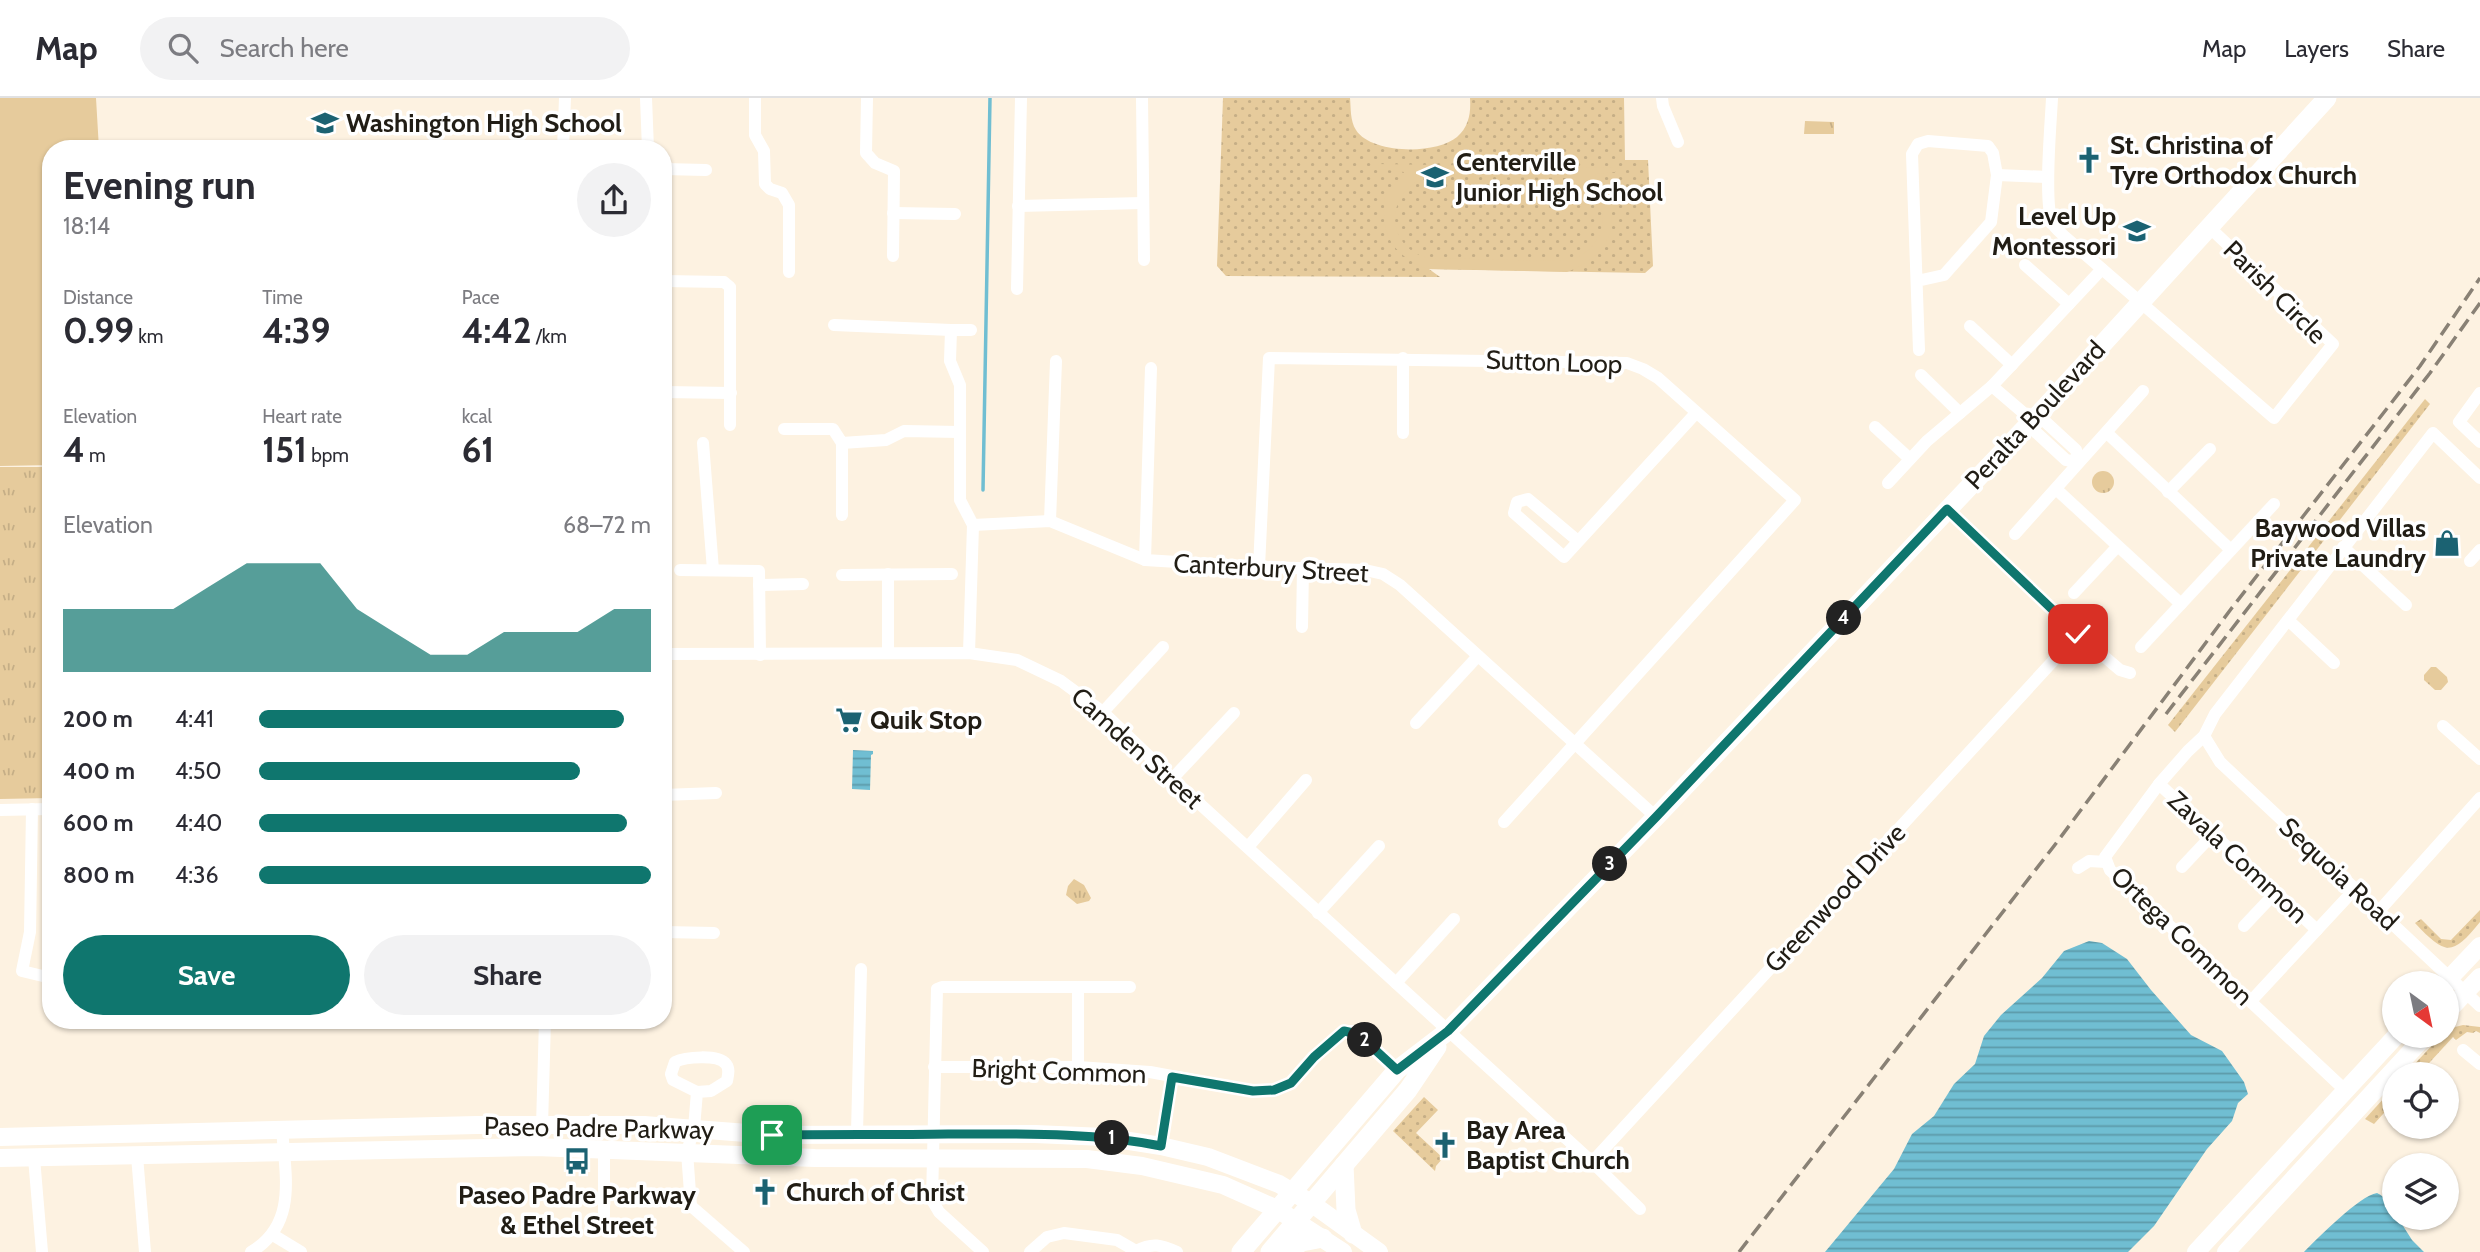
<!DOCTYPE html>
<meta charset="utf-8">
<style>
:root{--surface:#fff;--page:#f2f2f3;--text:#2b2b33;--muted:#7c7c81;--line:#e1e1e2;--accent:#0f766e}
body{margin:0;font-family:Cabin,sans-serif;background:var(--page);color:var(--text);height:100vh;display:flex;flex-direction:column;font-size:26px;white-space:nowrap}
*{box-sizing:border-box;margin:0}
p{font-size:23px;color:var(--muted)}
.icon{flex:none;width:38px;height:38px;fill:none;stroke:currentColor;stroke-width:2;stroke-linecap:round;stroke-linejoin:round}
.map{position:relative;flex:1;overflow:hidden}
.sheet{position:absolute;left:42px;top:42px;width:630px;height:889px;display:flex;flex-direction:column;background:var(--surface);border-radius:28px;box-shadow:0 2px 5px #0004}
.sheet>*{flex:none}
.needle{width:46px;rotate:147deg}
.buttons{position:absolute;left:2382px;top:873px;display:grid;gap:14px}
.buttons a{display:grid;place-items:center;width:77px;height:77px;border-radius:50%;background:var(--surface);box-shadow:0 2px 5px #0004;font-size:35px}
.pin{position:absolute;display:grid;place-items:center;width:60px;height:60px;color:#fff;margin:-30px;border-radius:14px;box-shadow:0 4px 10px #0006}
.km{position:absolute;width:35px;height:35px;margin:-18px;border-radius:50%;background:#222;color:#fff;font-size:19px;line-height:35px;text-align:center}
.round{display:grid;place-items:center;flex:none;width:74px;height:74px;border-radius:37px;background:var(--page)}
.overview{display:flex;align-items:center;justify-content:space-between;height:119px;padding:0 21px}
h1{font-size:38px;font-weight:700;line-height:52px}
.figures{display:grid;grid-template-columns:repeat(3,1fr);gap:10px;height:119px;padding:7px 21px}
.figures div{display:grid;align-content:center}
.figures b{font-size:35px;font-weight:700}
.figures small{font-size:19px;font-weight:400}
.figures p{font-size:19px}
.chart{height:196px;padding:14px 21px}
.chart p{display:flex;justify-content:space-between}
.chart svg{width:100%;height:126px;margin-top:7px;fill:var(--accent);opacity:.7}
.primary-button{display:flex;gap:14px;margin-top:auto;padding:14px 21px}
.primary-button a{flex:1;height:80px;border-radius:42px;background:var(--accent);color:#fff;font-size:28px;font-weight:700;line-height:80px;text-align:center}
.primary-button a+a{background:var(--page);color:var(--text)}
ul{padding:0 21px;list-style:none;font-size:23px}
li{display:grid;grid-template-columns:112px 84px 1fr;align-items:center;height:52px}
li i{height:18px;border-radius:9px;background:var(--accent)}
header{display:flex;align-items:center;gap:42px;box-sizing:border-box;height:98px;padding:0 35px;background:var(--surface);border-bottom:2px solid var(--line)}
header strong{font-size:33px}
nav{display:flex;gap:38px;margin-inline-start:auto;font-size:24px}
.search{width:490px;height:63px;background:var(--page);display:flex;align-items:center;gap:18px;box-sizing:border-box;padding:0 24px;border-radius:38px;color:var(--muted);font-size:26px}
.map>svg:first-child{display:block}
</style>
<header>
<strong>Map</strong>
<div class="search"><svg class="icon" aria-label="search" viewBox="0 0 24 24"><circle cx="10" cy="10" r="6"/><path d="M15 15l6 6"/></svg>Search here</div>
<nav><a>Map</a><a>Layers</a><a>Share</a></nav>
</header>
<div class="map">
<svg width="2480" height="1154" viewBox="0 0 2480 1154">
<defs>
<pattern id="grass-dots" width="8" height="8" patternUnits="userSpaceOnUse" patternTransform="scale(1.75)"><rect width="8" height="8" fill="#e6cb9c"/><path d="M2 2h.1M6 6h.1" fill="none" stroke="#c5ae86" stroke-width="1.8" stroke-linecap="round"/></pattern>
<pattern id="park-tufts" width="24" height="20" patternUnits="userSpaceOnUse" patternTransform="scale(1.75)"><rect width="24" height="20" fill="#e6cb9c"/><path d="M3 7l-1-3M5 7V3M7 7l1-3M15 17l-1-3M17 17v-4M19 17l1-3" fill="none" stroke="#c5ae86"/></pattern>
<pattern id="water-rules" width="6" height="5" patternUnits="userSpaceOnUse" patternTransform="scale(1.75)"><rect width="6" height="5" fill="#70bed2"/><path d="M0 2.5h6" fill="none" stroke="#5c9aa9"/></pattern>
</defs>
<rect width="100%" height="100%" fill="#fdf2e1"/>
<!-- grass -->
<g fill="url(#grass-dots)">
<path d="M 1223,0 L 1350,0 C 1351,10 1350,23 1356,32 C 1371,56 1436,57 1457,39 C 1469,29 1471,15 1470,0 L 1624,0 L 1625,62 L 1648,62 L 1653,168 L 1645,175 L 1429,171 L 1440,179 L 1226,178 L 1217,168 Z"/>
<path d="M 2425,301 L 2430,306 L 2175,634 L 2168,627 Z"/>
<path d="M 2480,812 L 2480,824 C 2452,859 2445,857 2415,825 L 2421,821 L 2441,841 L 2451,842 Z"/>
<path d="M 2463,927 L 2480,929 L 2480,935 L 2476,933 L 2473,935 L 2467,934 L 2456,942 L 2453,939 L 2419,976 L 2405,976 L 2441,938 L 2441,943 L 2455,929 Z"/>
<path d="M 2394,989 L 2394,1004 L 2374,1026 L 2365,1021 Z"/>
<path d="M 1424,999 L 1438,1012 L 1416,1035 L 1443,1060 L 1436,1068 L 1435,1073 L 1393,1033 Z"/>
</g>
<!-- park -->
<g fill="url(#park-tufts)">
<path d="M 1805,23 L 1834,24 L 1834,36 L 1804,36 Z"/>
<path d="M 0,369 L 51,369 L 51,700 L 0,701 Z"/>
<circle cx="2103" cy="384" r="11"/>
<path d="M 2431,569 L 2436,569 L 2447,579 L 2448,584 L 2441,592 L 2435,592 L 2424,582 L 2424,577 Z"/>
<path d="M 1074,781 L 1084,787 L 1091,800 L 1089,803 L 1077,806 L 1066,797 L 1068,788 Z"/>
</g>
<!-- garden -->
<g fill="#e6cb9c" fill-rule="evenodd">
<path d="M 0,0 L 96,0 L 99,51 L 51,51 L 51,367 L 0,368 Z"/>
<path d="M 409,42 L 409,51 L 296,51 L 303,43 Z"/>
<path d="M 1378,66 L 1615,70 L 1615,74 L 1596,76 L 1595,81 C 1627,119 1611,158 1567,174 L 1427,171 C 1399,159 1383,144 1384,112 C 1385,107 1384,100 1386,96 C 1391,88 1400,83 1404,74 L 1379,71 ZM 1433,78 L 1566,80 C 1571,81 1577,82 1582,85 C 1586,87 1590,92 1593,96 C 1615,123 1596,158 1565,163 L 1427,160 C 1422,158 1416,156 1412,153 C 1380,129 1397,83 1433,78 Z"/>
</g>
<!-- water -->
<g fill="url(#water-rules)">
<path d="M 853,652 L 873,653 L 873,656 L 871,657 L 870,692 L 852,691 Z"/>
<path d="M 2089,843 L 2102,845 L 2127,861 L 2151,892 L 2191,937 L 2222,953 L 2244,984 L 2248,996 L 2238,1005 L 2232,1023 L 2207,1051 L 2154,1128 L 2128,1154 L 1825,1154 L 1894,1071 L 1912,1036 L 1934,1018 L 1954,986 L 1975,966 L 1984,938 L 2001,917 L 2042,880 L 2064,853 Z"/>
<path d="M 2377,1095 C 2386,1099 2394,1110 2394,1120 L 2398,1120 L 2412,1142 L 2424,1154 L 2304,1154 C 2318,1140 2359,1098 2377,1095 Z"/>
</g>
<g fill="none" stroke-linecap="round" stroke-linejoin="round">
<!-- stream -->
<path stroke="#70bed2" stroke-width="3.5" d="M 983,392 L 990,0"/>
<!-- minor -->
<g stroke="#fff" stroke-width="12">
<path d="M 646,0 L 648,51"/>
<path d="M 755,0 L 755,37 L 764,53 L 765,86 L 770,91 L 782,95 L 789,107 L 789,174"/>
<path d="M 867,0 L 866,55 L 875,65 L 894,73 L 893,158"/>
<path d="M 1142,0 L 1144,162"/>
<path d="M 1662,0 L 1663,8 L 1678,44"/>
<path d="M 2052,0 C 2051,24 2043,108 2053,126 C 2055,130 2060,134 2064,138 L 2274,320 L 2333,246 L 2209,129"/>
<path d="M 563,51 L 565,0"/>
<path d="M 663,71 L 706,72"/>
<path d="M 1997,77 L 2048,79"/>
<path d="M 1018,108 L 1143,105"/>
<path d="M 893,115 L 955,116"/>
<path d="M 2025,167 L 2069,206"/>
<path d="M 663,183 L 724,184 L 730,189 L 730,327"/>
<path d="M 1917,183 L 1944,177 L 1991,124 L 1997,77 L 1993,55 L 1988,48 L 1928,43 L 1918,46 L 1912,56 L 1919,252"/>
<path d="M 1017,191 L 1021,0"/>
<path d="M 834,227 L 951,232 L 950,263 L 960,287 L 960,402 L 973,427 L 969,555"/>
<path d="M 1970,228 L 2012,267"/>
<path d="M 951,232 L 971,232"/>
<path d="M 1921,277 L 1960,315"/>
<path d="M 1992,288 L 2034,324"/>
<path d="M 663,294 L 731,295"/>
<path d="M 2480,295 L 2459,324 L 2480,344"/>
<path d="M 2038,317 L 2076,352 L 2079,364"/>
<path d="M 2028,327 L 2066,362 L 2079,364"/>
<path d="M 1875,329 L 1910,361"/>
<path d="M 784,331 L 833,331 L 842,345 L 886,342 L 904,333 L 960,334"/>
<path d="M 1403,335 L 1403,260"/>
<path d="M 2107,335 L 2231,452"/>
<path d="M 703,345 L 713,472"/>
<path d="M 1888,385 L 1927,343 L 1992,288 L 2102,171"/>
<path d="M 2056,391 L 2181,506"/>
<path d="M 2168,394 L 2210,351"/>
<path d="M 1947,411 L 2078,536 L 2120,572 L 2130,575"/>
<path d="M 842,417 L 842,345"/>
<path d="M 1050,423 L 1056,263"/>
<path d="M 973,427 L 1050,423 L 1145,462 L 1259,469 L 1365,472 L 1383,476 L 1400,487 L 1656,719"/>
<path d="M 2015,436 L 2143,293"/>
<path d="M 1578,443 L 1528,401 L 1517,404 L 1514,415 L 1564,459 L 1696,315"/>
<path d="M 2343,449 L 2406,507"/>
<path d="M 1145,462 L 1151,270"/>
<path d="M 2470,463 L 2480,452"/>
<path d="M 1259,469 L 1269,260 L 1627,265 L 1643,271 L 1658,280 L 1795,402 L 1504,724"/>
<path d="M 680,472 L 759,473 L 760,557"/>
<path d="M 888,476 L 888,555"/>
<path d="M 842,477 L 952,476"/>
<path d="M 759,487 L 803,486"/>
<path d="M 2074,495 L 2117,449"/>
<path d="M 2288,522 L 2334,565"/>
<path d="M 1302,529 L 1303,470"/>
<path d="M 2141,549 L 2274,406"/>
<path d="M 663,556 L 969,555 L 1017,562 L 1061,583 L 1103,614 L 1177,685 L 1592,1064 L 1640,1111"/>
<path d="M 1103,614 L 1163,549"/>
<path d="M 1416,625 L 1478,558"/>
<path d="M 2443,628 L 2480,661"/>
<path d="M 2204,638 L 2220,664 L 2480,908"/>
<path d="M 1172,681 L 1234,615"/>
<path d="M 2159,686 L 2317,832"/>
<path d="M 663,697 L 716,695"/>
<path d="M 32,711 L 30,834 L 22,873 L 51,880"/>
<path d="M 0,712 L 51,711"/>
<path d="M 1248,749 L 1306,682"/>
<path d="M 2182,769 L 2214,735"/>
<path d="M 2078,770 L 2089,763 L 2106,764"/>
<path d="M 2378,814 L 2480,700"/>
<path d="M 1318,815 L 1379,748"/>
<path d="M 2244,828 L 2276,794"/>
<path d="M 663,834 L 714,835"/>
<path d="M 1396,885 L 1454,821"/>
<path d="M 2251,903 L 2354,792"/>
<path d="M 2463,952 L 2480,966"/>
<path d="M 934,969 L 1078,969 L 1150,974 L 1253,993 L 1274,992 L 1291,985 L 1314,959 L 1344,933 L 1353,933 L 1397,972"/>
<path d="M 1078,969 L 1078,891"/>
<path d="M 2346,993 L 2110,772 L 2105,759 L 2159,686 L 2188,653 L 2204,638 L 2215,616 L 2433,335 L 2480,380"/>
<path d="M 697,994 L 673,982 L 671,976 L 675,964 C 685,959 718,956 726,966 C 730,971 728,977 727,983 L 711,993 L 697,994 L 694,1030 L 687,1054 L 691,1108 L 744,1154"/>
<path d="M 857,1035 L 861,871"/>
<path d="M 1161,1048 L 1172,979"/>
<path d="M 536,1049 L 542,1028 L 545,922"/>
<path d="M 137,1058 L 145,1154"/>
<path d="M 34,1060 L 42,1154"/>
<path d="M 1592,1064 L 2078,536"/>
<path d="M 604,1117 L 604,1051"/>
<path d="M 273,1137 L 301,1154"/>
<path d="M 1136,1153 C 1153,1144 1161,1147 1177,1154"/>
<path d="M 251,1154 C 298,1126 285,1077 282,1030"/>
<path d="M 983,1154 L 939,1114 L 932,1102 L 937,891 L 942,889 L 1130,889"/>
<path d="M 1030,1154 L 1047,1139 L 1064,1135 L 1117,1142 L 1136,1153"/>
</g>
<!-- secondary -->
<g stroke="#fff" stroke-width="18">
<path d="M 2444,886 L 2480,848"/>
<path d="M 2446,915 L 2480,879"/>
<path d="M 0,1039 L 477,1027 L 644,1027 L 772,1037 L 1035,1036 L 1104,1039 L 1161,1048 L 1208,1059 L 1279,1086 L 1311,1105 L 1379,1154"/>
<path d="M 0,1060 L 536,1049 L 815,1060 L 1087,1061 L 1142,1068 L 1223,1087 L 1277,1111 L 1343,1154"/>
<path d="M 2196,1154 L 2396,938"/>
<path d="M 2226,1154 L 2425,938"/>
</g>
<!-- primary -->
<g stroke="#fff" stroke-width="19">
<path d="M 1344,1067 L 1346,1112 L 1353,1136"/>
<path d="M 1241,1154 L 1397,972 L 1448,933 L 1656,719 L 2028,327 L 2034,324 L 2038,317 L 2327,0"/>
<path d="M 1270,1154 L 1408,992 L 1437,949"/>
<path d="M 1284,1154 L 1302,1144 L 1323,1140"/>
</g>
<!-- rail -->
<g stroke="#898175" stroke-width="3.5" stroke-dasharray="14 7" stroke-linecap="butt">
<path d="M 2166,616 L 2430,275 L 2480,205"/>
<path d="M 1739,1154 L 2054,748 L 2231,511 L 2420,268 L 2480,180"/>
</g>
</g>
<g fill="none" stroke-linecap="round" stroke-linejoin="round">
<defs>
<path id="route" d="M 772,1037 C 831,1036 890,1037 948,1036 C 1020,1036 1091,1034 1161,1048 L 1172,979 L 1253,993 L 1274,992 L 1291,985 L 1314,959 L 1344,933 L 1358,936 L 1397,972 L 1448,933 L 1656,719 L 1947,411 L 2078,536"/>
</defs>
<!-- route casing -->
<use href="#route" stroke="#fff" stroke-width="14"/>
<!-- route -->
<use href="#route" stroke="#0f766e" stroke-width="9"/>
</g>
<!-- icons -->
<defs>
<symbol id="school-bare" viewBox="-9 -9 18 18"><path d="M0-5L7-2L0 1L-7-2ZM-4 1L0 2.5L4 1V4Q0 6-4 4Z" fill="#1b6272" stroke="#fff" stroke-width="2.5" paint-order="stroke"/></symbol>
<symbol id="church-bare" viewBox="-9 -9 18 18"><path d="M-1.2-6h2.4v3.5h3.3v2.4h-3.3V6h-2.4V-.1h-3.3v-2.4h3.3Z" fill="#1b6272" stroke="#fff" stroke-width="2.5" paint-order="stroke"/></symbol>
<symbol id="shop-bare" viewBox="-9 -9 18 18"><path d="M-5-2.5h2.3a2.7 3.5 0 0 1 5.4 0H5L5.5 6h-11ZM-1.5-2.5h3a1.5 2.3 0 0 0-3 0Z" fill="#1b6272" stroke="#fff" stroke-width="2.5" paint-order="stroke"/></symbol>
<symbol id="supermarket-bare" viewBox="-9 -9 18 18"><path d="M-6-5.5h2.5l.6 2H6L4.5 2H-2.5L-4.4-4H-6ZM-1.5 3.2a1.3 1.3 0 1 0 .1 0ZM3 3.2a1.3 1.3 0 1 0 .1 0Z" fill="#1b6272" stroke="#fff" stroke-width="2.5" paint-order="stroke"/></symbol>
<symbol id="bus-bare" viewBox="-9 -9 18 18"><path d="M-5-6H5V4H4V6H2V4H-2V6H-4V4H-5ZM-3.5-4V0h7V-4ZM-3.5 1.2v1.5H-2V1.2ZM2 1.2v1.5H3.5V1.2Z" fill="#1b6272" stroke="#fff" stroke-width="2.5" paint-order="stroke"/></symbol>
</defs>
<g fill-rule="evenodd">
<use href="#school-bare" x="306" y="6" width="38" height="38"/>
<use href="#church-bare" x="2070" y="43" width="38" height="38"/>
<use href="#school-bare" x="1416" y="60" width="38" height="38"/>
<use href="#school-bare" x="2118" y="114" width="38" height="38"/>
<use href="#shop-bare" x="2428" y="426" width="38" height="38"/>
<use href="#supermarket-bare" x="830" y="603" width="38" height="38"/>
<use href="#church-bare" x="1426" y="1028" width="38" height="38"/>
<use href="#bus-bare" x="558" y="1044" width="38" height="38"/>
<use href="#church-bare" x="746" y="1075" width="38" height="38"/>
</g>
<g text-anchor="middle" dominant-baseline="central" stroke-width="7" stroke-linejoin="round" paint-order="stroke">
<!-- poi labels -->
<g font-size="26" font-weight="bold" fill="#211d15" stroke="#fff" text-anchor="start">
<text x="346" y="25">Washington High School</text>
<text x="2110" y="47">St. Christina of<tspan x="2110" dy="30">Tyre Orthodox Church</tspan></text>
<text x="1456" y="64">Centerville<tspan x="1456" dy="30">Junior High School</tspan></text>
<text x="2116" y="118" text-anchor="end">Level Up<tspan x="2116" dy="30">Montessori</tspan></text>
<text x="2426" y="430" text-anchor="end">Baywood Villas<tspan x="2426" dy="30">Private Laundry</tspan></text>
<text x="870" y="622">Quik Stop</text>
<text x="1466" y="1032">Bay Area<tspan x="1466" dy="30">Baptist Church</tspan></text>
<text x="786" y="1094">Church of Christ</text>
<text x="577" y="1097" text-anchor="middle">Paseo Padre Parkway<tspan x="577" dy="30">&amp; Ethel Street</tspan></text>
</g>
<!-- street labels -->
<g font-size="26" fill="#211d15" stroke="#fff">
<text transform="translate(2275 194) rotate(45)">Parish Circle</text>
<text transform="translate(1554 264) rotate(2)">Sutton Loop</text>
<text transform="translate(2035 317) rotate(-47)">Peralta Boulevard</text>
<text transform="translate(1271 470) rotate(3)">Canterbury Street</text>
<text transform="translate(1137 650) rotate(42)">Camden Street</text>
<text transform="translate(2238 759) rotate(43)">Zavala Common</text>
<text transform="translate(2339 776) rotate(43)">Sequoia Road</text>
<text transform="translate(1835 800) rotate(-47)">Greenwood Drive</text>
<text transform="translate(2182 838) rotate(44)">Ortega Common</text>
<text transform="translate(1059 973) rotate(2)">Bright Common</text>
<text transform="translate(599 1030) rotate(1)">Paseo Padre Parkway</text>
</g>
</g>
</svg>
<div class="buttons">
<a><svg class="needle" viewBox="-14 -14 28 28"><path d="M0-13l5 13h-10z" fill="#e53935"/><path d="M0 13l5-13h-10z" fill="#7c7c81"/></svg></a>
<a><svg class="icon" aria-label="locate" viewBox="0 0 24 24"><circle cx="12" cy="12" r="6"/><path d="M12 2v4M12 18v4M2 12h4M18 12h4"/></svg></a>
<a><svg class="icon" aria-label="layers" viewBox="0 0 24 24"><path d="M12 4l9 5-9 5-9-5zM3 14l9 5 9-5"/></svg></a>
</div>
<div class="pin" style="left:772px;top:1037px;background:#1e9e55"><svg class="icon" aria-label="arrive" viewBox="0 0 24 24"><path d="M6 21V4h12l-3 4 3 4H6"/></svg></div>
<div class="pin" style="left:2078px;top:536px;background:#d93025"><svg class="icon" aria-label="check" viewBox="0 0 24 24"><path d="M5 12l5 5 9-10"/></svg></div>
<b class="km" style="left:1112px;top:1040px">1</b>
<b class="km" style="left:1365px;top:942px">2</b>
<b class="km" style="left:1610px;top:766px">3</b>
<b class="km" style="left:1844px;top:520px">4</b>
<section class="sheet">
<div class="overview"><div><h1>Evening run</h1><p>18:14</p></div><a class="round"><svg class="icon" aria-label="share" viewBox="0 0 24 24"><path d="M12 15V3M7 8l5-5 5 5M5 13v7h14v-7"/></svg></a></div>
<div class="figures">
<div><p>Distance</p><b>0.99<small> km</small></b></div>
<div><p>Time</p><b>4:39</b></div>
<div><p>Pace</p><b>4:42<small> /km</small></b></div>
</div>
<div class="figures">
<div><p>Elevation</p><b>4<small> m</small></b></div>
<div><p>Heart rate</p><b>151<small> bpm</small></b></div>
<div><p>kcal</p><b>61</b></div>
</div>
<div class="chart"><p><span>Elevation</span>68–72 m</p>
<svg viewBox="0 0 160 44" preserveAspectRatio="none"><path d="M0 44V22L10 22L20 22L30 22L40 14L50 6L60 6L70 6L80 22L90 30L100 38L110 38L120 30L130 30L140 30L150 22L160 22V44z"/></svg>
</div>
<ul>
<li><b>200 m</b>4:41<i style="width:93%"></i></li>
<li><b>400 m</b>4:50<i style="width:82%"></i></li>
<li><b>600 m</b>4:40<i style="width:94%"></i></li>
<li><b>800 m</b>4:36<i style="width:100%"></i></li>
</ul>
<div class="primary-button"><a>Save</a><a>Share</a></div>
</section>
</div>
